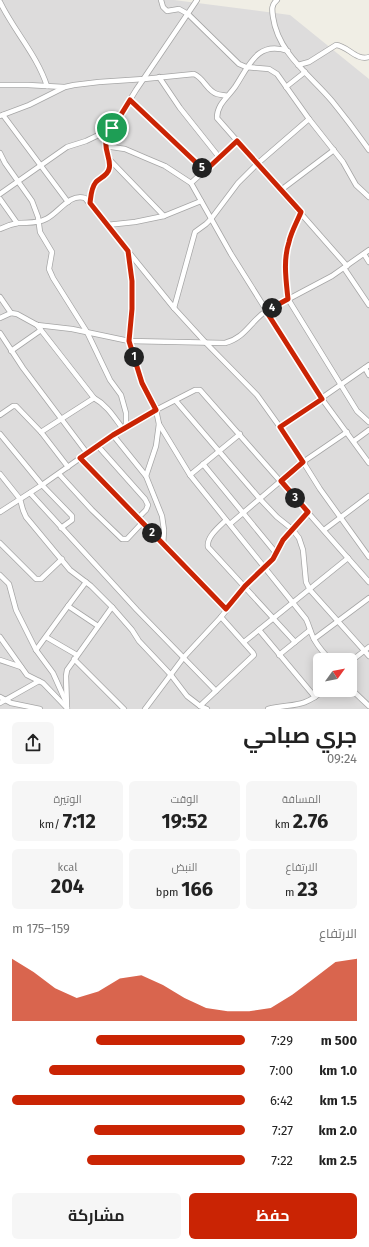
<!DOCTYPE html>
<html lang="ar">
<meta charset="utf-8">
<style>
:root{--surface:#fff;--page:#f6f6f6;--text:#222;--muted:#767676;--accent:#ca2404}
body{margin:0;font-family:"Fira Sans",Cairo,sans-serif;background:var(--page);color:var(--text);direction:rtl;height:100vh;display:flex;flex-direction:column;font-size:15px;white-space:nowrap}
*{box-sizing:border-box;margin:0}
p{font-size:13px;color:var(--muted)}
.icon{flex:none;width:22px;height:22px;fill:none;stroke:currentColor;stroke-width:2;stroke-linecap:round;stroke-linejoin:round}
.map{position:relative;height:709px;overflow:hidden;direction:ltr}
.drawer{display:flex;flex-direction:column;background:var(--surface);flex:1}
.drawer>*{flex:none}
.needle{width:26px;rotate:57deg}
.tools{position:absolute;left:313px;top:653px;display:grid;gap:8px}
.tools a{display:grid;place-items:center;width:44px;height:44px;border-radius:6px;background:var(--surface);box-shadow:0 2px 10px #0003;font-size:20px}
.pin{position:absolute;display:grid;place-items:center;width:34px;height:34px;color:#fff;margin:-17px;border:2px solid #fff;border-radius:50%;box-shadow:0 1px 4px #0007}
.km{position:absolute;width:20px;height:20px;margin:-10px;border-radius:50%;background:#222;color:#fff;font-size:11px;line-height:20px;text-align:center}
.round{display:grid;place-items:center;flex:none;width:42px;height:42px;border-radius:6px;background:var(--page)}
.overview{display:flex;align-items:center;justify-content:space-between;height:68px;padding:0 12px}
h1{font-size:22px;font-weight:700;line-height:30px}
.metrics{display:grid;grid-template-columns:repeat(3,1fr);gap:6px;height:68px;padding:4px 12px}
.metrics div{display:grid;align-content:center;border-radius:6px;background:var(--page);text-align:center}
.metrics b{font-size:20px;font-weight:700}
.metrics small{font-size:11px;font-weight:400}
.metrics p{font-size:11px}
.chart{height:112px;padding:8px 12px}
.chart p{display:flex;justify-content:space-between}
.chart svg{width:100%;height:72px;margin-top:4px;fill:var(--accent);opacity:.7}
.button{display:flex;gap:8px;margin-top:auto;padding:8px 12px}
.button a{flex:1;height:46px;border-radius:6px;background:var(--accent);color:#fff;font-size:16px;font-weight:700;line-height:46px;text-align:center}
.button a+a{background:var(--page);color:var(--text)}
ul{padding:0 12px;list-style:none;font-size:13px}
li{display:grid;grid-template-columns:64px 48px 1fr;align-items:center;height:30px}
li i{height:10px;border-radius:5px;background:var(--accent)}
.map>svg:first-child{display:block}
</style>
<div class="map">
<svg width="369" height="709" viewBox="0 0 369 709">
<rect width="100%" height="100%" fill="#f0eee5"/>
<!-- residential -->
<path fill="#dddcdc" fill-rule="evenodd" d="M 0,0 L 174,0 L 290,15 L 369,79 L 369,709 L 0,709 ZM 320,660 L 350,660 L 350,690 L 320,690 Z"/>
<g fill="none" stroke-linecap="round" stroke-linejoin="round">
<defs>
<g id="minor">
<path d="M 161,0 L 163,7 L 167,11 L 179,9 L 188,14 L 239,64 L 246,67 L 269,69 L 277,74 L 309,119 L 343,162 L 356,185 L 369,197"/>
<path d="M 277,0 C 271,5 272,10 273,17 C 278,53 310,75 332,101 C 345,117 357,133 369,150"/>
<path d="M 0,2 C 14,31 37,55 47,86"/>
<path d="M 288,51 C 257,40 249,66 235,87 C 228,97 217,104 217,118 L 347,266"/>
<path d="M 298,65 L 309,62 L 336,45 C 348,46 356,61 369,57"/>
<path d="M 159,77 L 180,108 L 219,157"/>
<path d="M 0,85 L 28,85 L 64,87"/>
<path d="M 286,87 L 305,72"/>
<path d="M 130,100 L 205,171"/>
<path d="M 3,115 L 68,202"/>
<path d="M 0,116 L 29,105 L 65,87 L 74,85 L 99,82 L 144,79 L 194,74 C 204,78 207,91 217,94 C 220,95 224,95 227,96"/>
<path d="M 237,141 L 191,183 L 231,254 L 322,399 L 369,463"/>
<path d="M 105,146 L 125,149 L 146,158 L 165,166 L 191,183"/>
<path d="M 0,153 L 5,163 L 32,201 L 38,217 L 40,232 L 52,252 L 49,269 L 53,278 L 87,332 L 110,380 L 121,395 L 126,413 L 126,428"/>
<path d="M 110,160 L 164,216"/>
<path d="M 281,190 L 334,150"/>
<path d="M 0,194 L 67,147 L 86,141 L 111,129"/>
<path d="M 0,199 L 17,223"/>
<path d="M 90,203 C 90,196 91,188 96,182 C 100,178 108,175 109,169 C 112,161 104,151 106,139 L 136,90 L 197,0"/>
<path d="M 301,212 C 297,222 291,232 289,242 C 283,260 286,280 288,299 L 357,411 L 369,422"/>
<path d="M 107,225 L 135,222 L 164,216 L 201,201"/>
<path d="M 0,229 C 6,226 12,224 18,223 C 28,222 36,224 46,219 C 59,213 69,193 85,198 L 174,308 L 206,343 L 257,395 L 290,441 L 320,489 L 369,557"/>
<path d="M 128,251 L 132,281 L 131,309 L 129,341 L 142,383 L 156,410 L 159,424 L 190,475 L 306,619 C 309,625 310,631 313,637 C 317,646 324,653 330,660"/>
<path d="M 364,254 L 369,262"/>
<path d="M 344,268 L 369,305"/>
<path d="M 0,297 L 11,313"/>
<path d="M 174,308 L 195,232 L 206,224 L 211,219 L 238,183 L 257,164 L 309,119"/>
<path d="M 0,318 L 11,313 L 17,314 L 37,325 L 72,329 L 129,341 L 225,343 C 245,338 250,322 266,311 L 332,276 L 369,250"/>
<path d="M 37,325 L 94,398 C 107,405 114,417 123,429"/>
<path d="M 0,333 L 23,368 L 87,453"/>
<path d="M 11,351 L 41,330"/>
<path d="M 365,368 L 369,375"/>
<path d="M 176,401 L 260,499 L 277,517 L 292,529 L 299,538 L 303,550 L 306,582 L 310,590 L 369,656"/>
<path d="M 0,415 L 13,406 L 16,406 L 41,432 L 68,467"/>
<path d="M 280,427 L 369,365"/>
<path d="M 41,432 L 94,398"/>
<path d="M 0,434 L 42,485 L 72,516 L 72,520 L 61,528"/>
<path d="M 113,435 L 146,476 L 162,516 L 164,530 L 163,545"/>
<path d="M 354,441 L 369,430"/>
<path d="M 97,445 L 145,499 L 148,505 L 146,510 L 138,518"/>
<path d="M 80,458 L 226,609"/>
<path d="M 203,464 L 276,553"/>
<path d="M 0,474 L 20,499 L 23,510 L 26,517 L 70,570 L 91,586 L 112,607 L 132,630 L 139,641 L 171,675 L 187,696 L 200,706 L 207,709"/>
<path d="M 59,474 L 92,510 L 122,539 L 127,539 L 142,523"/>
<path d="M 190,475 L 240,434"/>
<path d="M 146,476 L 156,446 L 159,424"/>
<path d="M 30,493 L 137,610 L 216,691"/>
<path d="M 0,512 L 42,485 L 113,435 L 156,410 L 195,390 L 200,390 L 369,582"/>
<path d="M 226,520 C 220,526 206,537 208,547 L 295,642"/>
<path d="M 230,524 L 303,462 L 347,432"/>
<path d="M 324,530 L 369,496"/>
<path d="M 0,543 L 36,579 L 41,579 L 62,559"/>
<path d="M 0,575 L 9,584 L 16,610 L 36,650 L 53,673 L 66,702"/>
<path d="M 86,582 L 68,606 L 98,626"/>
<path d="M 259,630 L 315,697"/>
<path d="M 0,637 L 27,675 L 43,683 L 67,708"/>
<path d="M 46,637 L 77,655"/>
<path d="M 314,639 L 369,598"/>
<path d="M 244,642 L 348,558"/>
<path d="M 36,650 L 68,606"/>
<path d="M 279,655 L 310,630"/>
<path d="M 74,659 L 124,709"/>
<path d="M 0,660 L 21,667"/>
<path d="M 350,662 L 369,647"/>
<path d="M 350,688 L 369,706"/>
<path d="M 0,697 L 11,703 L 40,709"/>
<path d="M 0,703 L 39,681"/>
<path d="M 200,706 L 254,655 L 253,653 L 221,617"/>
<path d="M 67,708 L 66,676 L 67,670 L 112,607"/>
<path d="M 145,709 L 184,657 L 221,617 L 245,586 L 273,559 L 283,540 L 308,513"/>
<path d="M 268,709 C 293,703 302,709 324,690"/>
</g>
</defs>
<!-- minor casing -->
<use href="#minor" stroke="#a6a6a6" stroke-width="6"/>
<!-- minor -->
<use href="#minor" stroke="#fff" stroke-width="4.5"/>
</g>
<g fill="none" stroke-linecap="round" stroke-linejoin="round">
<defs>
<path id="route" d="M 130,100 L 205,171 L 237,141 L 301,212 C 297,222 291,232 289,242 C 283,260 286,280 288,299 L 266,311 L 322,399 L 280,427 L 303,462 L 281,481 L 308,512 L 283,540 L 273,559 L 245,586 L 226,609 L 80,458 L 113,435 L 156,410 L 142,383 L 129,341 L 132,309 L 132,281 L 128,251 L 90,203 C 91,196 91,188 96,182 C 100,178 108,175 109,169 C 112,161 104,151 106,139 Z"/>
</defs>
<!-- route casing -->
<use href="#route" stroke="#fff" stroke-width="8"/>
<!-- route -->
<use href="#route" stroke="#ca2404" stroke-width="5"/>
</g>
</svg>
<div class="tools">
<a><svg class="needle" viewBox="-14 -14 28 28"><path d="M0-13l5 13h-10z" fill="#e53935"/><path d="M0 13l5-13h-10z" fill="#767676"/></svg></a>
</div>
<div class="pin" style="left:112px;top:128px;background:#1e9e55"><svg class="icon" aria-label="arrive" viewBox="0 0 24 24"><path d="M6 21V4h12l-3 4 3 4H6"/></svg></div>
<b class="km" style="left:134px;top:357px">1</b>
<b class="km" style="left:152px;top:533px">2</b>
<b class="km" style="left:295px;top:498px">3</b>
<b class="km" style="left:272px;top:308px">4</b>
<b class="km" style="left:202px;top:168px">5</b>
</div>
<section class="drawer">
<div class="overview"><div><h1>جري صباحي</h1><p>09:24</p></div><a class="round"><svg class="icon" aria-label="share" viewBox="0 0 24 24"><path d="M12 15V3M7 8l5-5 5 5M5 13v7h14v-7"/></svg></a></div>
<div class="metrics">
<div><p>المسافة</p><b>2.76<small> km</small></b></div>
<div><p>الوقت</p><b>19:52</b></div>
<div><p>الوتيرة</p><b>7:12<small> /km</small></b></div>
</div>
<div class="metrics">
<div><p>الارتفاع</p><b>23<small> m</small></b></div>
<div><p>النبض</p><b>166<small> bpm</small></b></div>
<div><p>kcal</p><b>204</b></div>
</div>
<div class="chart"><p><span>الارتفاع</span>159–175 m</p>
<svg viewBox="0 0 160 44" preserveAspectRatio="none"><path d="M0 44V6L10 14L20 24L30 30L40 26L50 18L60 16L70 22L80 30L90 36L100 38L110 38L120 36L130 28L140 18L150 8L160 6V44z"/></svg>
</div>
<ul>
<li><b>500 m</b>7:29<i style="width:64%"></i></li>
<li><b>1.0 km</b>7:00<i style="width:84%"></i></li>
<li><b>1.5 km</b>6:42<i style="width:100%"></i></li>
<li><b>2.0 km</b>7:27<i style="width:65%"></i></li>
<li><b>2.5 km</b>7:22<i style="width:68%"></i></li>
</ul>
<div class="button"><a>حفظ</a><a>مشاركة</a></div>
</section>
